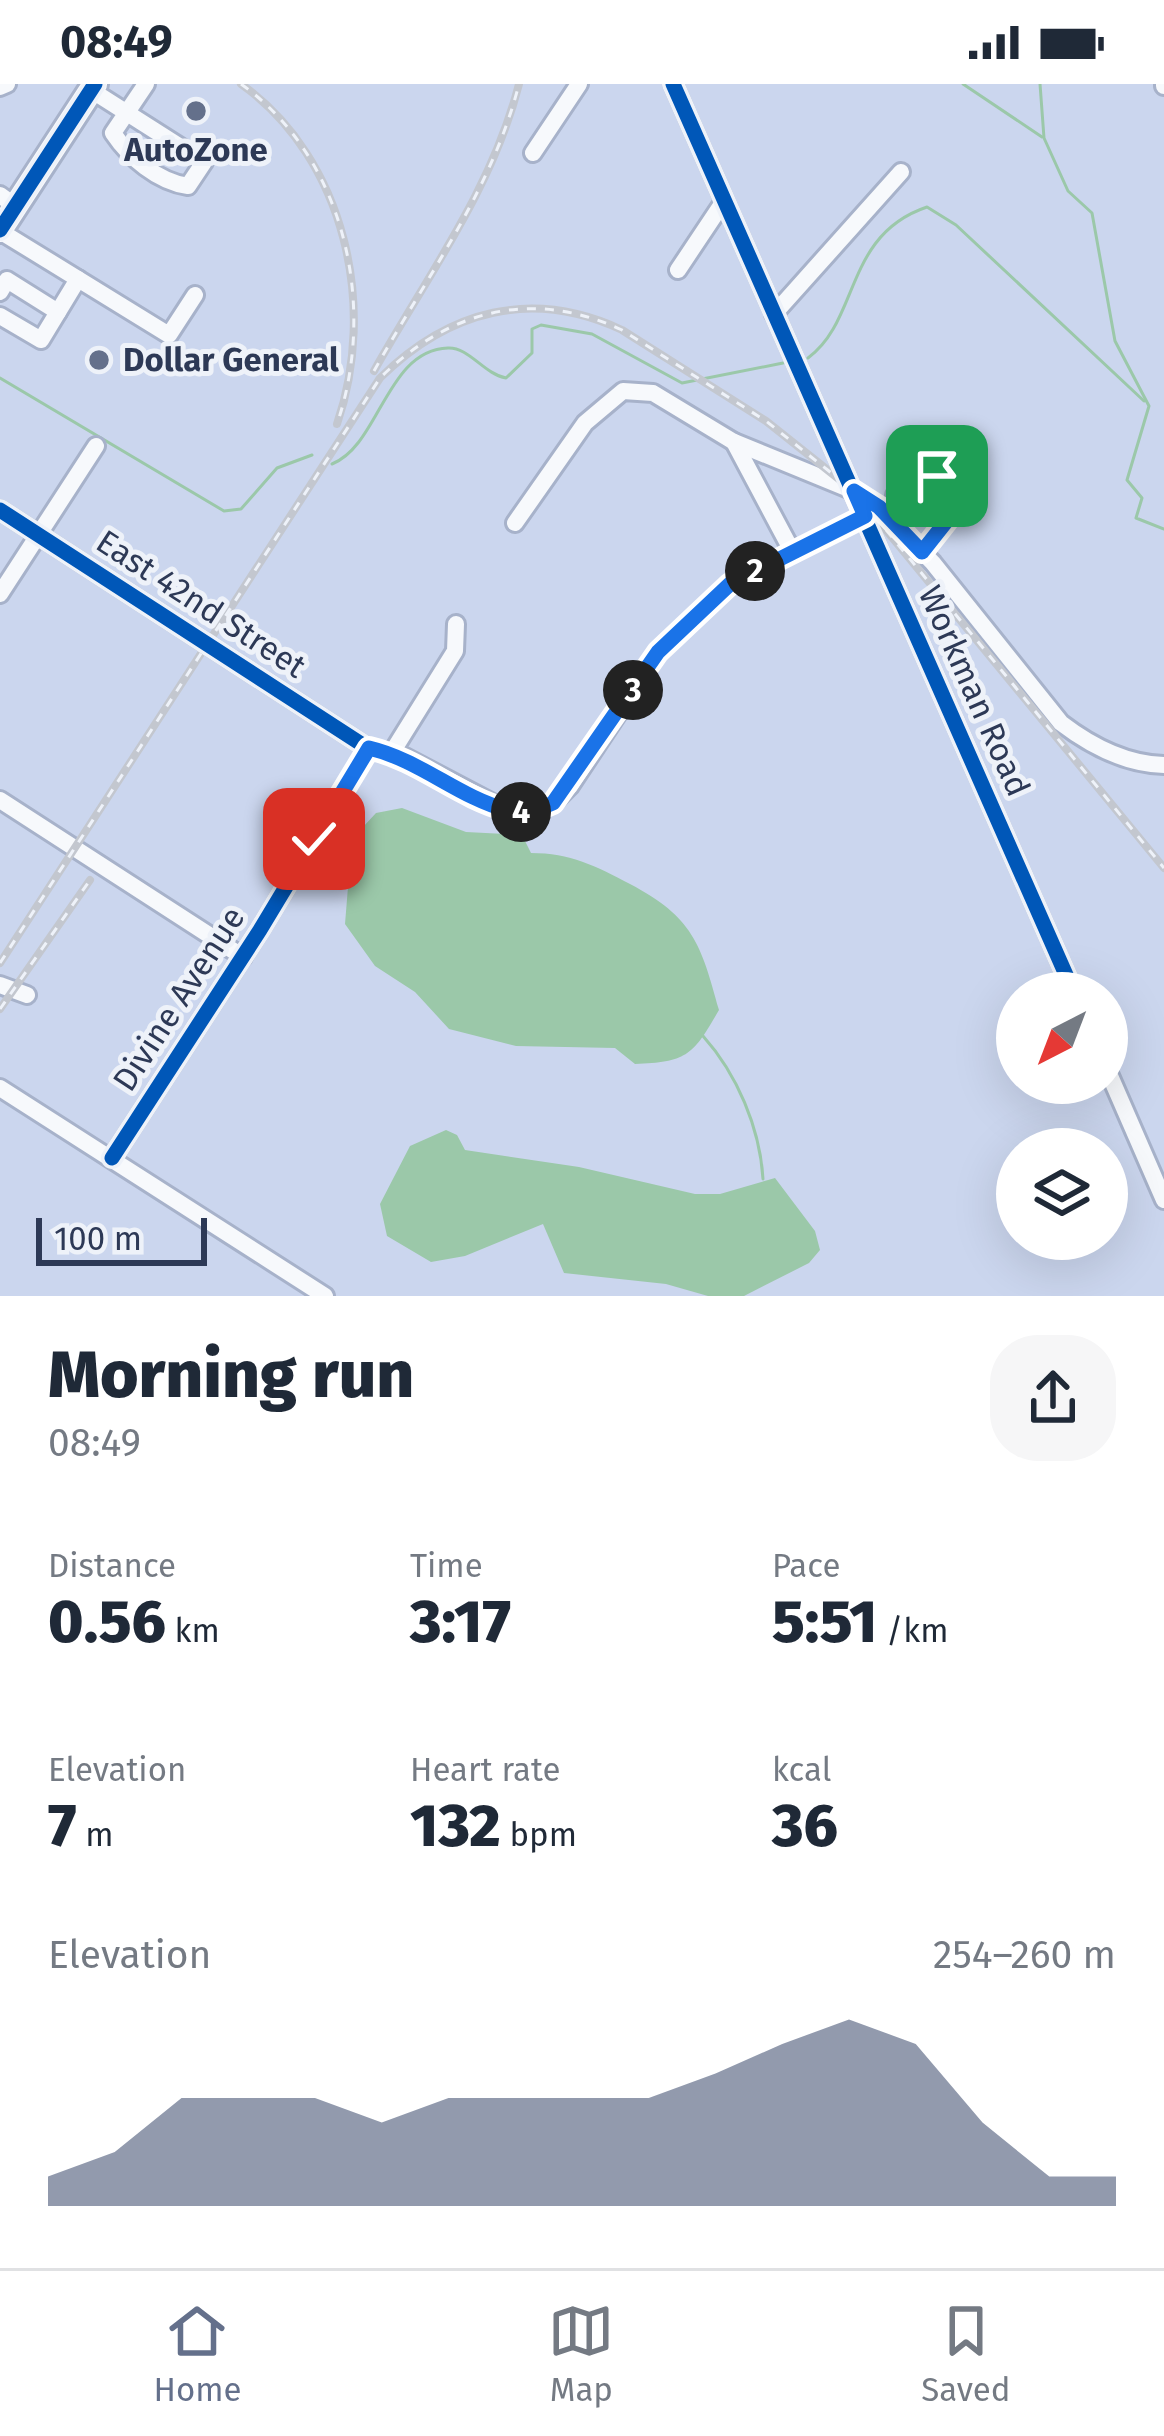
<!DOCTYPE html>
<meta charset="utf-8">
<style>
:root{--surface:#fff;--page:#f6f6f7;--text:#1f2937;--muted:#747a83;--line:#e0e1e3;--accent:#64708b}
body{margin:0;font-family:"Fira Sans",sans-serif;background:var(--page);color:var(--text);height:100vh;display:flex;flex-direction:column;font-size:45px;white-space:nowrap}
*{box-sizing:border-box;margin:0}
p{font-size:39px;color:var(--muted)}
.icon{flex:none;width:66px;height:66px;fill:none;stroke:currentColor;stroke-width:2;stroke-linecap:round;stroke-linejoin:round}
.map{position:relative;height:1212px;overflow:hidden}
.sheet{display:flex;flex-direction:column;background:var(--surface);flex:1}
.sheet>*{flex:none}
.needle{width:78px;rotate:222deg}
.buttons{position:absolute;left:996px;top:888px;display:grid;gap:24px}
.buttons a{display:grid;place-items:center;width:132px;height:132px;border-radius:50%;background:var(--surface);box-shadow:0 12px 48px #0002;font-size:60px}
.scale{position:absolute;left:36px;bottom:30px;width:171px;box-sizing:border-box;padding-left:12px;border:6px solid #2d3956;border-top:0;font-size:33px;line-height:42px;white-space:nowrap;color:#2d3956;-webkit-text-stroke:9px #eef2f9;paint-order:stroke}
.pin{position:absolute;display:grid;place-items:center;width:102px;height:102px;color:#fff;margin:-51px;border-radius:24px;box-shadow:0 6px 18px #0006}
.km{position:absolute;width:60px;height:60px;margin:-30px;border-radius:50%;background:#222;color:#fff;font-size:33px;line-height:60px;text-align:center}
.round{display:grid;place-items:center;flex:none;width:126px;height:126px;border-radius:48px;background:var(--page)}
.headline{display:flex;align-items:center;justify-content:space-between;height:204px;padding:0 48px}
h1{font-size:66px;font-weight:800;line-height:90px}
.figures{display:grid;grid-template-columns:repeat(3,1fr);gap:18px;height:204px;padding:12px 48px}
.figures div{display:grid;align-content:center}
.figures b{font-size:60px;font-weight:800}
.figures small{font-size:33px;font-weight:400}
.figures p{font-size:33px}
.chart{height:336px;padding:24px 48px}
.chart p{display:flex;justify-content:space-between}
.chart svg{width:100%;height:216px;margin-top:12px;fill:var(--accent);opacity:.7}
.status{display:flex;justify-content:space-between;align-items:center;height:84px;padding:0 60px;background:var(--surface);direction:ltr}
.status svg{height:33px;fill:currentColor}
.tabs{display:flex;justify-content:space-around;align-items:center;height:168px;border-top:3px solid var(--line);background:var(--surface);font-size:33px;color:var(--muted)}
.tabs a{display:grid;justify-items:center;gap:6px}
.tabs .on{color:var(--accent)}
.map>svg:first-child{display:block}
</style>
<div class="status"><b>08:49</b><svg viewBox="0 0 49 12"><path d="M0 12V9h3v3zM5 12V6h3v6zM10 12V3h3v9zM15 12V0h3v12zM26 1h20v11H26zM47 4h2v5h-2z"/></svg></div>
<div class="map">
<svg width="1164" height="1212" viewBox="0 0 1164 1212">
<rect width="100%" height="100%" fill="#cbd6ee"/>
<!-- water -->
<g fill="#9bc8a9">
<path d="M 402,724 L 466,748 L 522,751 L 531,769 C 570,769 596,782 630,800 C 693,833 701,860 719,926 C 693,971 688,978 635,980 L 615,964 L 516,962 L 449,945 L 415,908 L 375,882 L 345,840 L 348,803 L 365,762 L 363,743 L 376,729 Z"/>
<path d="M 446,1046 L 457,1051 L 465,1066 L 579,1083 L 695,1110 L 720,1110 L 775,1094 L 815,1147 L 820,1166 L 809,1179 L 744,1212 L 708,1212 L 666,1200 L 564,1189 L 543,1140 L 465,1172 L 431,1178 L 387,1152 L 380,1120 L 410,1062 Z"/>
</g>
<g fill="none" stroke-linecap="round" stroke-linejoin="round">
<!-- stream -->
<g stroke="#9bc8a9" stroke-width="3">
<path d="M 963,0 L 1042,53"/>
<path d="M 1040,0 L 1044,54 L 1068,107 L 1092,129 L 1115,257 L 1149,322 L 1127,396 L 1142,414 L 1136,434 L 1164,445"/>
<path d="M 808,274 C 860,236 844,151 927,123 L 956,141 L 1144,317"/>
<path d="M 0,294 L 224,427 L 241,425 L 277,384 L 312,371"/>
<path d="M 332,380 C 380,361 386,266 448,264 C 469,263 484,290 506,294 L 532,269 L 532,245 L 541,241 L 592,250 L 682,299 L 783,279"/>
<path d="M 703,952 C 737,990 760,1044 763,1095"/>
</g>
<defs>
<g id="minor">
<path d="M 673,0 L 1074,909"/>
<path d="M 1164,0 L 1164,2"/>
<path d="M 0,3 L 7,0"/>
<path d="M 91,6 L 204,78 L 188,102 C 158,98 129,73 113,49 L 146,0"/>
<path d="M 533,69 L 579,0"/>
<path d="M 0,111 L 15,122"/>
<path d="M 0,147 L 169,251 L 195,211"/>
<path d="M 678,186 L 724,117"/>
<path d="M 0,208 L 7,196 L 58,228"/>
<path d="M 774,230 L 901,88"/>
<path d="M 0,232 L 41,256 L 78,195"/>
<path d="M 918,355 L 945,381 L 937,392 L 964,415 L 922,468"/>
<path d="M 734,358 L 792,467"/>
<path d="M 895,411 L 931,368"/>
<path d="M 0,426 L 369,665 L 405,673 L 506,726 L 531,729 L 553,719 L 570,702 L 658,569 L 730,499 L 865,432"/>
<path d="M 515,439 L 585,339 L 623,307 L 653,309 L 734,358 L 854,407 L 879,423 L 933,479 L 1061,639 C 1091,662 1125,680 1164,681"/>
<path d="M 0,510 L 96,362"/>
<path d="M 391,670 L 455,567 L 456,540"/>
<path d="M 0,716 L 243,873"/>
<path d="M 0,901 L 27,911"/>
<path d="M 1107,985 L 1164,1116"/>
<path d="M 0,1004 L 325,1212"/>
<path d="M 112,1074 L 260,846 L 369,665"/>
</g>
<path id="highway" d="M 0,146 L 95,0"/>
</defs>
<!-- minor casing -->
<use href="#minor" stroke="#a7b2ca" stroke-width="22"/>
<!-- highway casing -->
<use href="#highway" stroke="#a7b2ca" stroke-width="30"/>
<!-- minor -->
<use href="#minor" stroke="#f7f9fc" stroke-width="16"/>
<!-- highway -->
<use href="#highway" stroke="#f7f9fc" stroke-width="24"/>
<defs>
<g id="rail">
<path d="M 241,0 C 346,75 377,223 337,340"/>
<path d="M 374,287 C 427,192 492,106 519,0"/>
<path d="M 0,879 L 380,294 C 449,226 532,204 622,246 L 766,337 L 854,407 L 1164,784"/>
<path d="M 0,925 L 90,796"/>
</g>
</defs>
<!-- rail casing -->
<use href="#rail" stroke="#c3c7cf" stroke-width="8"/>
<!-- rail -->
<use href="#rail" stroke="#eef2f9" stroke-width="3" stroke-dasharray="9" stroke-linecap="butt"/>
<defs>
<g id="cycleway">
<path d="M 673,0 L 1074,909"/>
<path d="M 0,146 L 95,0"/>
<path d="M 0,426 L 369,665 L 260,846 L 112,1074"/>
</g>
</defs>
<!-- cycleway casing -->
<use href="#cycleway" stroke="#eef2f9" stroke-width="22"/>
<!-- cycleway -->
<use href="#cycleway" stroke="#0057b8" stroke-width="15"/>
</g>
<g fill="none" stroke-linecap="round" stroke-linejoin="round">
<defs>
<path id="route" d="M 314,755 L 369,664 C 420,676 458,713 507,726 C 524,731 537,726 553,719 L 658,568 L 730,500 L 865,432 L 854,407 L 879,423 L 922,468 L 964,415 L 937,392"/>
</defs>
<!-- route casing -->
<use href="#route" stroke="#fff" stroke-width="24"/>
<!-- route -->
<use href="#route" stroke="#1a73e8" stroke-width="15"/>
</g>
<!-- markers -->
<g fill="#64708b" stroke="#eef2f9" stroke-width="4.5">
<circle cx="196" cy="27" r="12"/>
<circle cx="99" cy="276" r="12"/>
</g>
<g text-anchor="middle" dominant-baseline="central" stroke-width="10" stroke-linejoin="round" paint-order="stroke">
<!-- poi labels -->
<g font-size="33" font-weight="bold" fill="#2d3956" stroke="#eef2f9">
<text x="196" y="66">AutoZone</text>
<text x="123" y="276" text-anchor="start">Dollar General</text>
</g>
<!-- street labels -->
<g font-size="33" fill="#2d3956" stroke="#eef2f9">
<text transform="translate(201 520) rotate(33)">East 42nd Street</text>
<text transform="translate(974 607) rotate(66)">Workman Road</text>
<text transform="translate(179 915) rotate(-57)">Divine Avenue</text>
</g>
</g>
</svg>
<div class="buttons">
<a><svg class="needle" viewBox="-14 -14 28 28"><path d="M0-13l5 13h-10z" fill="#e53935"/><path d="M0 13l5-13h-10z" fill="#747a83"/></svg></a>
<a><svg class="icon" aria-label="layers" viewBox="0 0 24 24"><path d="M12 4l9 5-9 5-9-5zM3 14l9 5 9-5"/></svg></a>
</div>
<div class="scale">100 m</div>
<div class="pin" style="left:937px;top:392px;background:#1e9e55"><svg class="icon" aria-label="arrive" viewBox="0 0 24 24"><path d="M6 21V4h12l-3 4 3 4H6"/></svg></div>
<div class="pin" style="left:314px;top:755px;background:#d93025"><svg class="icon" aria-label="check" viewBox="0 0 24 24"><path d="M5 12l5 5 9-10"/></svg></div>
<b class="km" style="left:755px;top:487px">2</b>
<b class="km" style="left:633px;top:606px">3</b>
<b class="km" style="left:521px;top:728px">4</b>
</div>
<section class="sheet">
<div class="headline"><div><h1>Morning run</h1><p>08:49</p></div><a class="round"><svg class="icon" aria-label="share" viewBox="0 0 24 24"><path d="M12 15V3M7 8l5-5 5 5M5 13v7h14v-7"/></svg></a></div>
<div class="figures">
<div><p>Distance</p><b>0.56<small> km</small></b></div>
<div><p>Time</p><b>3:17</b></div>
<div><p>Pace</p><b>5:51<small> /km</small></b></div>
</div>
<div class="figures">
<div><p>Elevation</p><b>7<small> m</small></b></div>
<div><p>Heart rate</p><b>132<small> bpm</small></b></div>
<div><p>kcal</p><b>36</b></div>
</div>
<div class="chart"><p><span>Elevation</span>254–260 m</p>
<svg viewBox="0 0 160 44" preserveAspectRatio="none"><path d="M0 44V38L10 33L20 22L30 22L40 22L50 27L60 22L70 22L80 22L90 22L100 17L110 11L120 6L130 11L140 27L150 38L160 38V44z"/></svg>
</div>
</section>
<nav class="tabs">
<a class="on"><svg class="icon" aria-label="home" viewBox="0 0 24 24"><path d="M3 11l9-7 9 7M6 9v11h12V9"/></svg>Home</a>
<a><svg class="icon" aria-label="map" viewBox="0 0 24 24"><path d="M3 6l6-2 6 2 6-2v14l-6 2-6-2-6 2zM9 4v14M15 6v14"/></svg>Map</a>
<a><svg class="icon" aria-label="saved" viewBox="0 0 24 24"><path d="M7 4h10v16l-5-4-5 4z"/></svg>Saved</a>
</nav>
